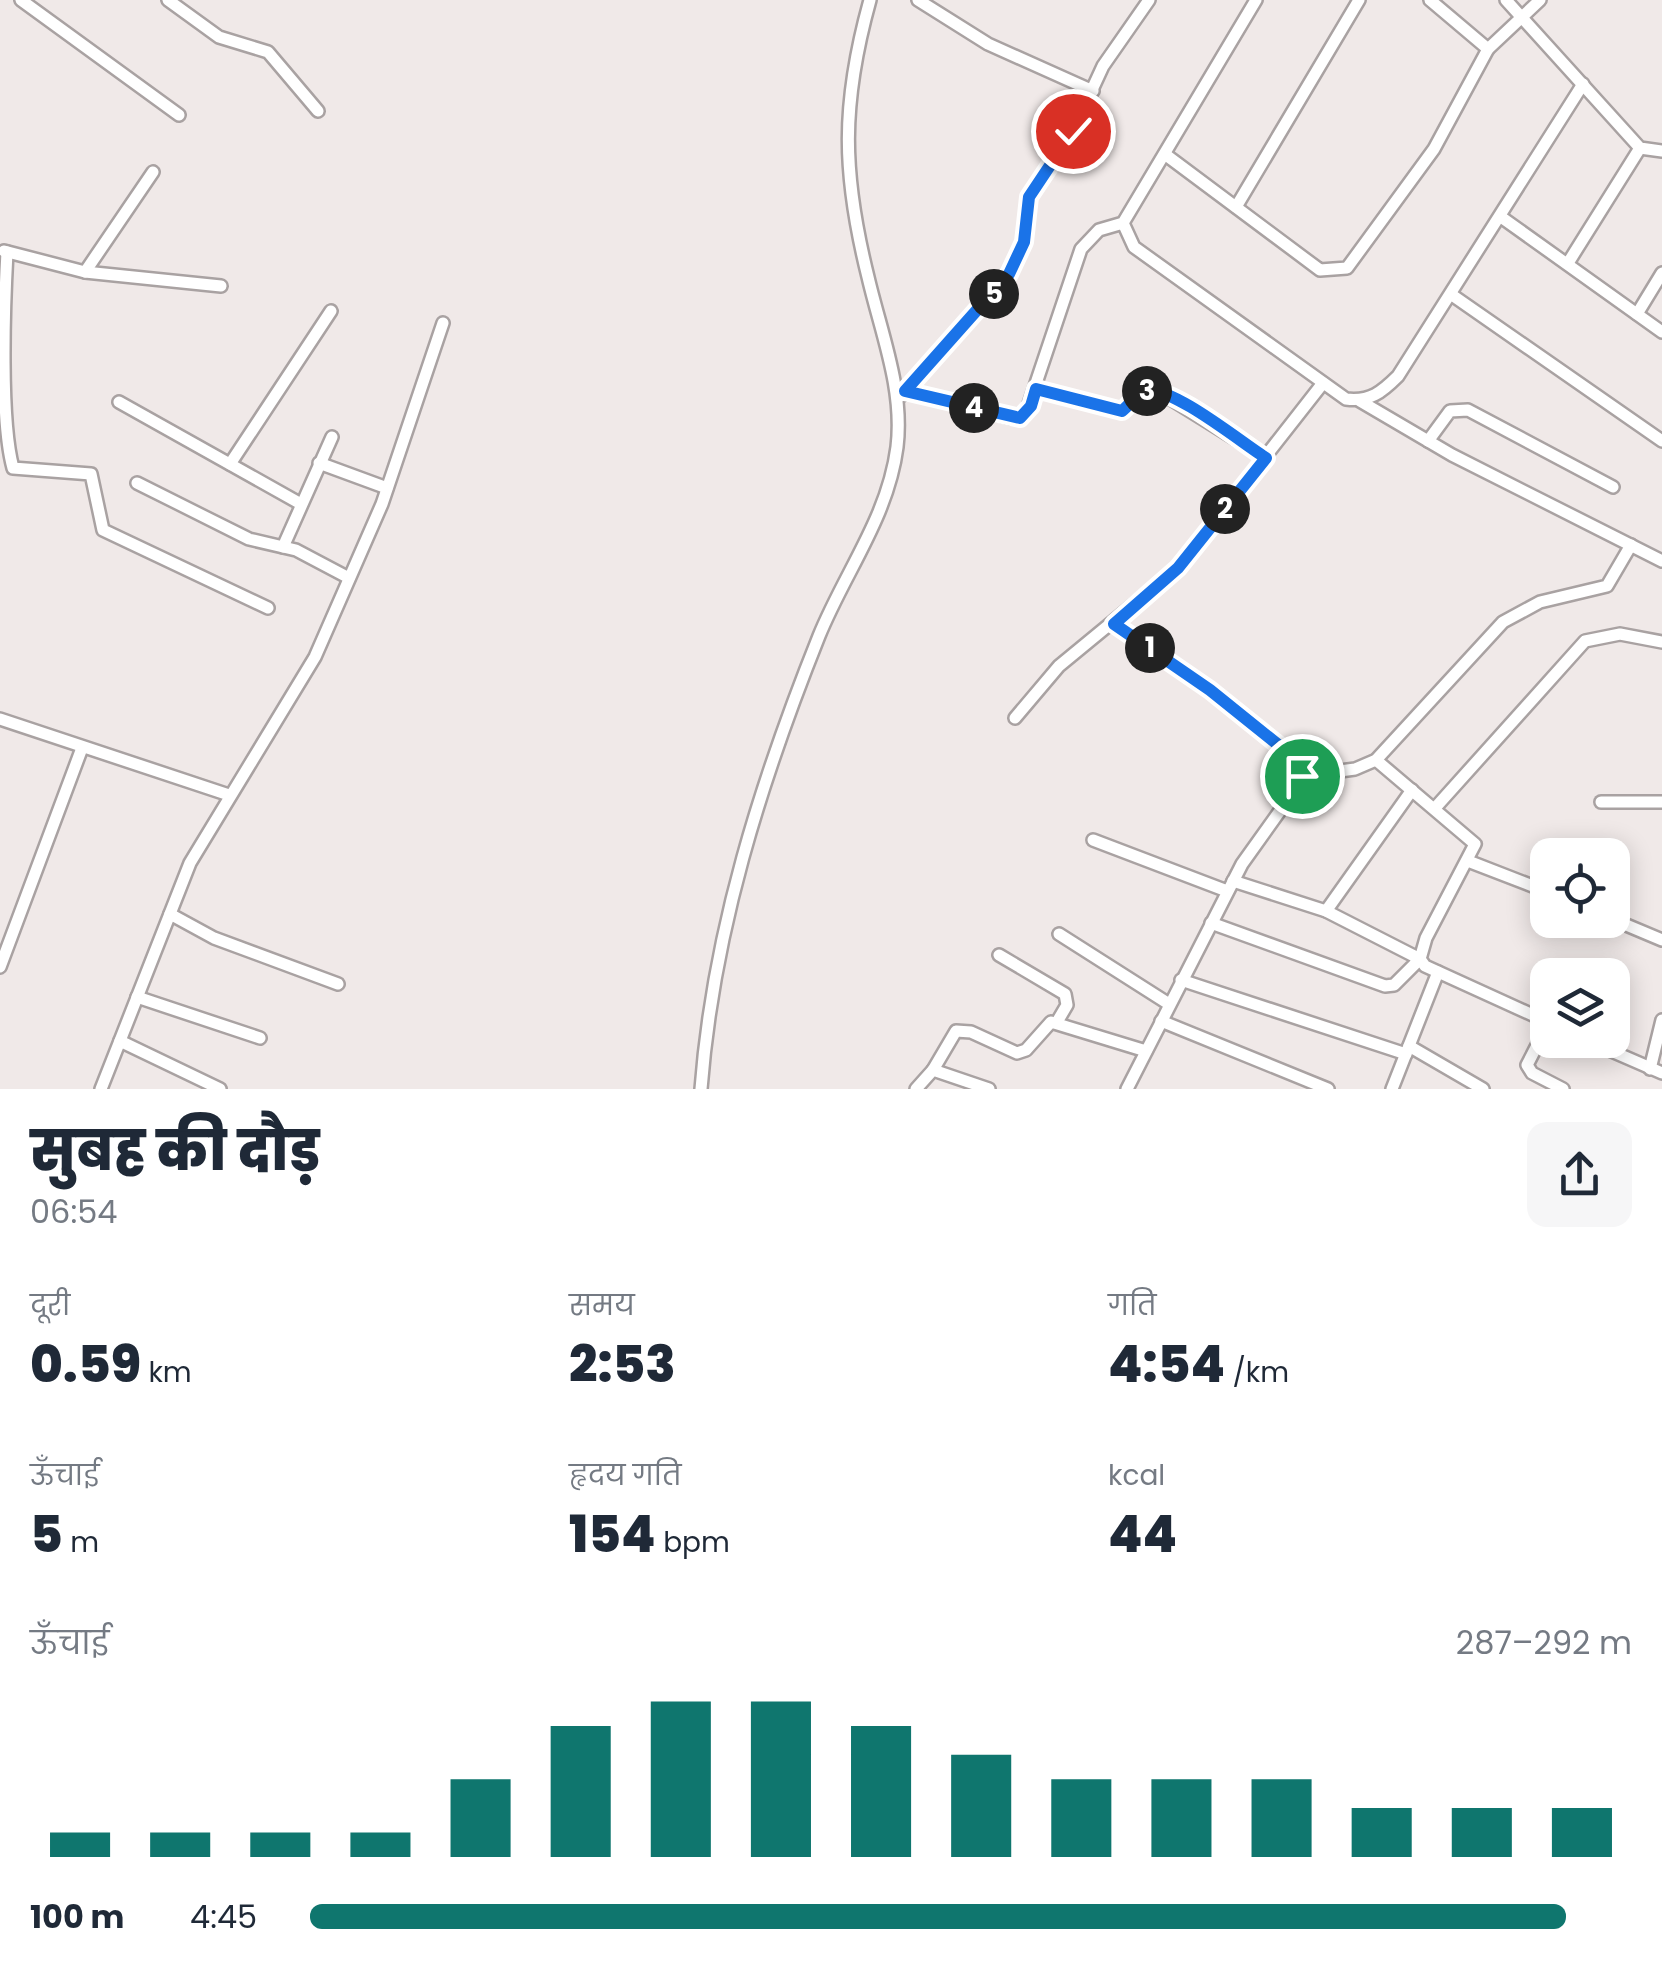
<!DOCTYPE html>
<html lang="hi">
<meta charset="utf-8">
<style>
:root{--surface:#fff;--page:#f6f6f7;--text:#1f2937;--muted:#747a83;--accent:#0f766e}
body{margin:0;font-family:Poppins,"Noto Sans Devanagari",sans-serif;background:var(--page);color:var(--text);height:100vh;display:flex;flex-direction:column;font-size:38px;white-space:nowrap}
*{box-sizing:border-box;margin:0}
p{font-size:32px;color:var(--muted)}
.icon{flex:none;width:55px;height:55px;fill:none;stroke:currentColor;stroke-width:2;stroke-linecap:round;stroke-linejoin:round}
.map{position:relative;height:1089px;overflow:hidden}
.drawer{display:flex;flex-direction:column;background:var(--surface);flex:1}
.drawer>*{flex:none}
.buttons{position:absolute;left:1530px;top:838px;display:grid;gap:20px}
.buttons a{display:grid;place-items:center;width:100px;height:100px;border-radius:20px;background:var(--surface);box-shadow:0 5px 25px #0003;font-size:50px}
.pin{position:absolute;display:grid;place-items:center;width:85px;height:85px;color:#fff;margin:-42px;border:5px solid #fff;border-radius:50%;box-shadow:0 2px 10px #0007}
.km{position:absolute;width:50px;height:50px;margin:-25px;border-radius:50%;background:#222;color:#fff;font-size:28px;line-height:50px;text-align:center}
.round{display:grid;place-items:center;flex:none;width:105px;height:105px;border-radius:20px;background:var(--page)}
.headline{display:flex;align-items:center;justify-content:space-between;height:170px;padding:0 30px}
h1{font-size:55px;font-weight:800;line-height:75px}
.figures{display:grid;grid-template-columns:repeat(3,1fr);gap:15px;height:170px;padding:10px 30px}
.figures div{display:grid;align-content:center}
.figures b{font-size:50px;font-weight:800}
.figures small{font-size:28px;font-weight:400}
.figures p{font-size:28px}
.chart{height:280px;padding:20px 30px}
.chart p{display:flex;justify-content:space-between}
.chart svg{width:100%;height:180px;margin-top:10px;stroke:var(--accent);stroke-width:6}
ul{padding:0 30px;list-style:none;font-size:32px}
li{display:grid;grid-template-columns:160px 120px 1fr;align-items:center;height:75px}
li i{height:25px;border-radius:12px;background:var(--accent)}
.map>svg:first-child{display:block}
</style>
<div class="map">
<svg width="1662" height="1089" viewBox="0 0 1662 1089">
<rect width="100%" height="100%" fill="#f0e9e8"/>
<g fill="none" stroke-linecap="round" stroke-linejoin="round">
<defs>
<g id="minor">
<path d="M 21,0 L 179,115"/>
<path d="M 168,0 L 219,37 L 268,52 L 318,111"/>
<path d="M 918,0 L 988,44 L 1093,91"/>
<path d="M 1430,0 L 1488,49"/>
<path d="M 1506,0 L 1640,148 L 1662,151"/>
<path d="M 1166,155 L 1320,270 L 1347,268 L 1434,149 L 1488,49 L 1540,0"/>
<path d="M 1236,207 L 1359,0"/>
<path d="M 1501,217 L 1662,332"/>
<path d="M 1123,223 L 1134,247 L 1346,399 C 1370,402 1382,392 1398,376 L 1583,84"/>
<path d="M 4,251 L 85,272 L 221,286"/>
<path d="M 7,252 C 4,306 0,421 13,468 L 91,474 L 103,530 L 268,608"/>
<path d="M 1568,263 L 1640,148"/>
<path d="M 85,272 L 153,172"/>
<path d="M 1452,295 L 1662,441"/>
<path d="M 1637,314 L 1662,273"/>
<path d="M 1037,389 L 1122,411 L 1146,391 L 1161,393 L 1266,458"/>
<path d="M 905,391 L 1012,418 L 1026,413 L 1081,249 L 1099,230 L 1123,223 L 1256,0"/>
<path d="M 901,396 L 1009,273 L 1024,242 L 1029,197 L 1073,131 L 1103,66 L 1149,0"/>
<path d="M 1360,401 L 1452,455 L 1662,561"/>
<path d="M 119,402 L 301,504"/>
<path d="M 1428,441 L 1450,411 L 1468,410 L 1613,487"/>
<path d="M 319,463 L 387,488"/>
<path d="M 230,464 L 331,311"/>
<path d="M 137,483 L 249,539 L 296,550 L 349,578"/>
<path d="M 283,547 L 332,437"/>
<path d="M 1114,624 L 1210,690 L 1302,766 L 1297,787 L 1242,864 L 1127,1089"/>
<path d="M 1015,718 L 1059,666 L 1178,568 L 1323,383"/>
<path d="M 0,719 L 229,795"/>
<path d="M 1376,760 L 1475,844 L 1426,938 L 1420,959 L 1425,966 L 1548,1022"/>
<path d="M 1302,776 L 1355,769 L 1376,760 L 1503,622 L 1540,602 L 1607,586 L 1631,545"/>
<path d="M 1601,802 L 1662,802"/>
<path d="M 1435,808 L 1585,641 L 1620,634 L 1662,642"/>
<path d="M 1093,840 L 1227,891"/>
<path d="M 1468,861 L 1548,892"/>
<path d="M 1326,911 L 1412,790"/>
<path d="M 170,914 L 214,938 L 338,984"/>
<path d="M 1612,919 L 1662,940"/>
<path d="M 1211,923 L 1385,986 L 1394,985 L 1420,959 L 1326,911 L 1233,881"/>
<path d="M 1059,934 L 1169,1004"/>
<path d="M 999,955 L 1065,994 L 1067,1005 L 1057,1022"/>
<path d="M 0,967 L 82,748"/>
<path d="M 1181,980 L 1406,1054"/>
<path d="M 137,997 L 260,1038"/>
<path d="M 1161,1021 L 1328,1089"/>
<path d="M 1548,1024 L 1527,1065 L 1532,1073 L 1563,1089"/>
<path d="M 1586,1040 L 1662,1073"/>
<path d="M 120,1041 L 220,1089"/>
<path d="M 1409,1046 L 1483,1089"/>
<path d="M 1650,1069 L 1662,1020"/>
<path d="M 933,1070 L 956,1031 L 971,1032 L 1017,1053 L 1026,1050 L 1051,1022 L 1146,1051"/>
<path d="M 101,1089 L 190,863 L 315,657 L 382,504 L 443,323"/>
<path d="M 701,1089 C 713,932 761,781 819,636 C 845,572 888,517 897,447 C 904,389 881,333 868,277 C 842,173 841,104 870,0"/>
<path d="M 916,1089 L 933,1070 L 989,1089"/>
<path d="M 1392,1089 L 1438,972"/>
</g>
</defs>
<!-- minor casing -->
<use href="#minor" stroke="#a9a2a2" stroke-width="16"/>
<!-- minor -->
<use href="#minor" stroke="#fff" stroke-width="11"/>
</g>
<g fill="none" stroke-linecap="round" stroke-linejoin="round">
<defs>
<path id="route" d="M 1073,131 L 1029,197 L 1024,242 L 1009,274 L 905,391 L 1020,418 L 1031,406 L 1036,389 L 1122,411 C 1130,405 1136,393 1147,391 C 1172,386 1242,443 1266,458 L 1178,568 L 1114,624 L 1210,690 L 1297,760 L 1302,776"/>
</defs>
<!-- route casing -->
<use href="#route" stroke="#fff" stroke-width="20"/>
<!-- route -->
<use href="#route" stroke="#1a73e8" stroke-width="12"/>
</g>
</svg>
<div class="buttons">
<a><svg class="icon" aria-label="locate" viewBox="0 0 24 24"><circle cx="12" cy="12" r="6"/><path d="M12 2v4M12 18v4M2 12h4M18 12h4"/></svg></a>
<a><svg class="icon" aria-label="layers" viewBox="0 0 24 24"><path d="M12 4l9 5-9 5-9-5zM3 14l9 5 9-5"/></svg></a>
</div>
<div class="pin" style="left:1302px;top:776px;background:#1e9e55"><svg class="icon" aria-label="arrive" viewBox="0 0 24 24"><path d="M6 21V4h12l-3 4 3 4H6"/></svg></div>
<div class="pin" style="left:1073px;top:131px;background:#d93025"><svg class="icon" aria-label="check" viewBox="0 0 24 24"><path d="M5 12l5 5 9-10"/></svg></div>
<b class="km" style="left:1150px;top:648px">1</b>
<b class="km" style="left:1225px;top:509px">2</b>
<b class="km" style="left:1147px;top:391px">3</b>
<b class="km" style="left:974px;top:408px">4</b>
<b class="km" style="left:994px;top:294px">5</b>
</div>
<section class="drawer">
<div class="headline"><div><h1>सुबह की दौड़</h1><p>06:54</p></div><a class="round"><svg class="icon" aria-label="share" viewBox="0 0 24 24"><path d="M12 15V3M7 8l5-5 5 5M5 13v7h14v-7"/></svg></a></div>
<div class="figures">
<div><p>दूरी</p><b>0.59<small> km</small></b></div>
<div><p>समय</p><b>2:53</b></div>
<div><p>गति</p><b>4:54<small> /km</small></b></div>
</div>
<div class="figures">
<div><p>ऊँचाई</p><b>5<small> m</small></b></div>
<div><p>हृदय गति</p><b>154<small> bpm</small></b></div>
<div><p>kcal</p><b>44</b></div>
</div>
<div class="chart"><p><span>ऊँचाई</span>287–292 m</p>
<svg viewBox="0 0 160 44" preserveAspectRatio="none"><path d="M5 44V38M15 44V38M25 44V38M35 44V38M45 44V25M55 44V12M65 44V6M75 44V6M85 44V12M95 44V19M105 44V25M115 44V25M125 44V25M135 44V32M145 44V32M155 44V32"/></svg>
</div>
<ul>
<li><b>100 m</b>4:45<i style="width:95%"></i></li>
</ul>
</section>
